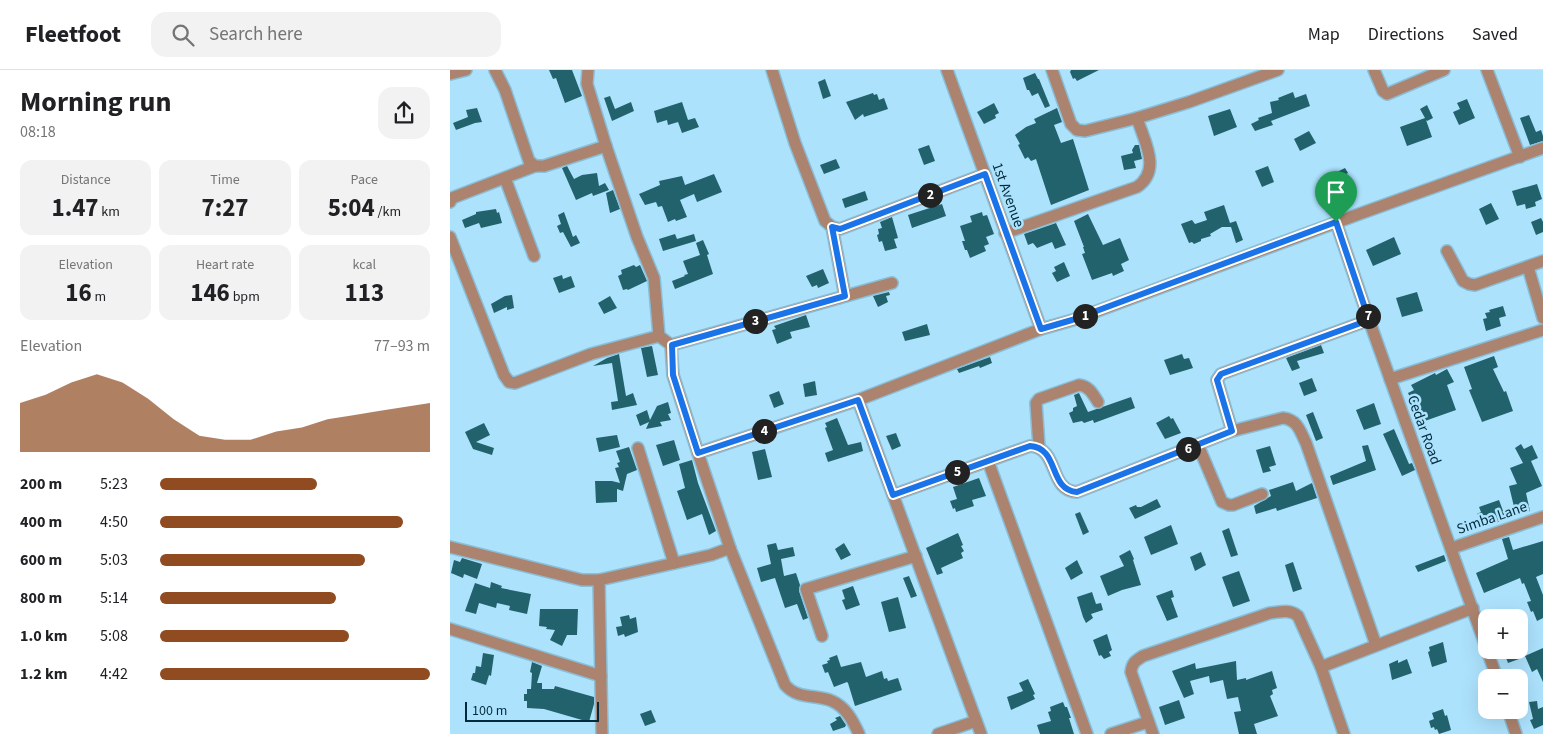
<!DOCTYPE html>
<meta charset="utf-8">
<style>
:root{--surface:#fff;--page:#f2f2f2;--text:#202124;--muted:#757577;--line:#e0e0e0;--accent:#904b20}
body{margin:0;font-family:"Source Sans 3",sans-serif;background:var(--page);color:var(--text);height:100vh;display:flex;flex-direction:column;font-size:19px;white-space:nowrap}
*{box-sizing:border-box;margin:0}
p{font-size:16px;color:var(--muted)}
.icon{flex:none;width:28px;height:28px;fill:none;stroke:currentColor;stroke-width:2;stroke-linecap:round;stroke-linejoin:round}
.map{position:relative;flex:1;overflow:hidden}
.details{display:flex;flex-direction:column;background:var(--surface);width:450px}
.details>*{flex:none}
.fabs{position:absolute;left:1028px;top:539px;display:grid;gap:10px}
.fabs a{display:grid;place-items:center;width:50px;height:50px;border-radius:10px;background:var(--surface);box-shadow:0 5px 20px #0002;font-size:25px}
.scale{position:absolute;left:15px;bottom:12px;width:134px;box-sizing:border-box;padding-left:5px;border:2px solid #002b3c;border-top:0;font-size:14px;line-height:18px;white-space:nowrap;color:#002b3c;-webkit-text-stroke:4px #ade2fd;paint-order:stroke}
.pin{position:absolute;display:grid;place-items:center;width:42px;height:42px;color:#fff;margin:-51px -21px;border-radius:50% 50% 50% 0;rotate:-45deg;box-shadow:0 0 5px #0007}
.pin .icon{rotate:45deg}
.km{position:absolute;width:25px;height:25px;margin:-12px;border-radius:50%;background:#222;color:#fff;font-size:14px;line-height:25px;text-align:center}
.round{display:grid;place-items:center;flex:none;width:52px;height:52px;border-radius:15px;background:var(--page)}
.head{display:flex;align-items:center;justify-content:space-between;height:85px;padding:0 20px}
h1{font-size:28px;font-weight:700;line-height:38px}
.stats{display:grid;grid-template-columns:repeat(3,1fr);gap:8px;height:85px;padding:5px 20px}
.stats div{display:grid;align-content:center;border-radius:12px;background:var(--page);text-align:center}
.stats b{font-size:25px;font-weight:700}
.stats small{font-size:14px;font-weight:400}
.stats p{font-size:14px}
.chart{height:140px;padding:10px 20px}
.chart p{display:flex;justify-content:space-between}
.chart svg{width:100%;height:90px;margin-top:5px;fill:var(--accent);opacity:.7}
ul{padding:0 20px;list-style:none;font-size:16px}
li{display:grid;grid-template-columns:80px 60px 1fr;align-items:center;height:38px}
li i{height:12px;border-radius:6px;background:var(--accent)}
header{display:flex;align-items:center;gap:30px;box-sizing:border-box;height:70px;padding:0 25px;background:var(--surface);border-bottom:1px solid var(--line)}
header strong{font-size:24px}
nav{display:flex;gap:28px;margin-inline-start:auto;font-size:18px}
.search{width:350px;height:45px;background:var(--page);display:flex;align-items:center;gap:12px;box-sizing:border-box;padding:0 18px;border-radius:15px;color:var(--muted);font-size:19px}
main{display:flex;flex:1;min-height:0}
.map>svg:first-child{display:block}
</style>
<header>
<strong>Fleetfoot</strong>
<div class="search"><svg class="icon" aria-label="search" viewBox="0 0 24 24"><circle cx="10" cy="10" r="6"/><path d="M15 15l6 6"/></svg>Search here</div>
<nav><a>Map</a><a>Directions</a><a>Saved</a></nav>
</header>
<main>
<section class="details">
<div class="head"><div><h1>Morning run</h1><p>08:18</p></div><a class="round"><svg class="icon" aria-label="share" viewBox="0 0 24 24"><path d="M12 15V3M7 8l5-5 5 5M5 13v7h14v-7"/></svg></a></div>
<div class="stats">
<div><p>Distance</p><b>1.47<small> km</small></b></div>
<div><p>Time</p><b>7:27</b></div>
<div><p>Pace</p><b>5:04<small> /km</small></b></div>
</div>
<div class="stats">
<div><p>Elevation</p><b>16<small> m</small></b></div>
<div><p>Heart rate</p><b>146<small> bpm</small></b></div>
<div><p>kcal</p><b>113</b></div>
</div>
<div class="chart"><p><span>Elevation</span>77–93 m</p>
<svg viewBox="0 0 160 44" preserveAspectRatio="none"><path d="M0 44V20L10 16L20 10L30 6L40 10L50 18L60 28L70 36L80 38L90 38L100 34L110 32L120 28L130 26L140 24L150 22L160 20V44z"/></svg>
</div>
<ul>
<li><b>200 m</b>5:23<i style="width:58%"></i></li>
<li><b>400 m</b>4:50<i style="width:90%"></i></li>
<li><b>600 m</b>5:03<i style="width:76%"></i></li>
<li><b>800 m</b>5:14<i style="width:65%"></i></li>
<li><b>1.0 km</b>5:08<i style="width:70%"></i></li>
<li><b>1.2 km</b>4:42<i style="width:100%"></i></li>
</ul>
</section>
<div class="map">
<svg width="1093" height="664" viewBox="0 0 1093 664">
<rect width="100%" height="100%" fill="#ade2fd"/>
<!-- building -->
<g fill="#22626c">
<path d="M 99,0 L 122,0 L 132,26 L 115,33 L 106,8 L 103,9 Z"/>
<path d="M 621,0 L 649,0 L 627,11 L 625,8 L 623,9 L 620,2 Z"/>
<path d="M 585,3 L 588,9 L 589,9 L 600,36 L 595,38 L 588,23 L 582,26 L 579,20 L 577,20 L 573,8 Z"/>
<path d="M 375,9 L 381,26 L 373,29 L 368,12 Z"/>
<path d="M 843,22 L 845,28 L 856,24 L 860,36 L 821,51 L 823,55 L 805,61 L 801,54 L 809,50 L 808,48 L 822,43 L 820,32 L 829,30 L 828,28 Z"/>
<path d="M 423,23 L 424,25 L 427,24 L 429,30 L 434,28 L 438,39 L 414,47 L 413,44 L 405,50 L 396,32 Z"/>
<path d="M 160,26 L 165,39 L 181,32 L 184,41 L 162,51 L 154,28 Z"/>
<path d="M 1017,29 L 1025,48 L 1009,55 L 1003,42 L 1010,39 L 1007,33 Z"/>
<path d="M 232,32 L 238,50 L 245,48 L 249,57 L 232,63 L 228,52 L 218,55 L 217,50 L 207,53 L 204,41 Z"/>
<path d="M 544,33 L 549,43 L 545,45 L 546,48 L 534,54 L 527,42 Z"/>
<path d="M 977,35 L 983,48 L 977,51 L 976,50 L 982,67 L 957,76 L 950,57 L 975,48 L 970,39 Z"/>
<path d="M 27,38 L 32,52 L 25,53 L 6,60 L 3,53 L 18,47 L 16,40 Z"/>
<path d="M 607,38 L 612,52 L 604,55 L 611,73 L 623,69 L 639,120 L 601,135 L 586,89 L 581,91 L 578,87 L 575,89 L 568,75 L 570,74 L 565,65 L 576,57 L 586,53 L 584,49 Z"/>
<path d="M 780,39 L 787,57 L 764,66 L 758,46 Z"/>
<path d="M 1079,45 L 1086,62 L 1091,60 L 1093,66 L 1093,71 L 1080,75 L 1070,48 Z"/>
<path d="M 859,61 L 866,73 L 850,81 L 844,69 Z"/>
<path d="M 479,75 L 485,91 L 474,95 L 468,79 Z"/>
<path d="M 685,75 L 689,75 L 692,89 L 684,91 L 686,98 L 674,100 L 671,86 L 683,83 L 682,80 Z"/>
<path d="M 386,89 L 390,98 L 374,104 L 370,95 Z"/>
<path d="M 117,96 L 124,109 L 132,105 L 147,103 L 149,116 L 155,113 L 159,120 L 143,126 L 142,123 L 126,130 L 112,98 Z"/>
<path d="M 818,96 L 824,112 L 812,117 L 805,101 Z"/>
<path d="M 895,98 L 898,103 L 878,114 L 875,108 Z"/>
<path d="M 264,104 L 272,122 L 247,132 L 244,124 L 230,130 L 237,147 L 226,151 L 225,149 L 218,152 L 212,136 L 208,137 L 206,132 L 195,135 L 189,124 L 210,115 L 209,111 L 232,106 L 235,115 Z"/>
<path d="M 1087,114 L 1092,129 L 1085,132 L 1086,136 L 1076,139 L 1075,134 L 1067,136 L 1062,121 Z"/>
<path d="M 163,120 L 170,139 L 160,143 L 156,123 Z"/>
<path d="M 415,121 L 418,130 L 395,138 L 392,129 Z"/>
<path d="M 1041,133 L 1049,149 L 1036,155 L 1029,139 Z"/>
<path d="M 492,134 L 496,146 L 462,158 L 458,145 Z"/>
<path d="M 774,135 L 781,156 L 780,153 L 786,151 L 793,170 L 786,173 L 781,157 L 772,157 L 760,164 L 761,166 L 751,169 L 751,171 L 744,174 L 742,172 L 739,173 L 731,154 L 742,150 L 745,154 L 757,150 L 754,142 Z"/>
<path d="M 46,139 L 47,143 L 49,142 L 52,153 L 31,158 L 29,153 L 15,158 L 12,150 L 26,144 L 26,142 Z"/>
<path d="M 114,142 L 123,167 L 126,165 L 130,173 L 121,177 L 113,162 L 110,163 L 107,156 L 111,154 L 108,145 Z"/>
<path d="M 532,142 L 533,146 L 537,145 L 544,164 L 536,167 L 539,174 L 534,176 L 536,181 L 520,188 L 517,180 L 515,180 L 512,171 L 515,171 L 510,156 L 522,152 L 520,146 Z"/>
<path d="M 638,144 L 653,175 L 670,168 L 679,190 L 671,194 L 674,201 L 663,206 L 662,203 L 642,210 L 632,184 L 635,183 L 633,177 L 634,177 L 624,151 Z"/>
<path d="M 442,147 L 448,168 L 444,169 L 447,178 L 435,181 L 432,171 L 429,172 L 427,165 L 429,164 L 428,159 L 432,158 L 430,152 Z"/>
<path d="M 1091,148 L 1093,152 L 1093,162 L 1086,165 L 1081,152 Z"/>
<path d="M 606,153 L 616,175 L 605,179 L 602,172 L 587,178 L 583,173 L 578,175 L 574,164 Z"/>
<path d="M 225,164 L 227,169 L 244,164 L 246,171 L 213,181 L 209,169 Z"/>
<path d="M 944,167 L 951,184 L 923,196 L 916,180 Z"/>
<path d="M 253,170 L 259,184 L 257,185 L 263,204 L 225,219 L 222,211 L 235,206 L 234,205 L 238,204 L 233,191 L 250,185 L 246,173 Z"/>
<path d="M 614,192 L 620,206 L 607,212 L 602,203 L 606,201 L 604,197 Z"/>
<path d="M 184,195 L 186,197 L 190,195 L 197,211 L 178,220 L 177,219 L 173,220 L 168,206 L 172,204 L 171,200 Z"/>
<path d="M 373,199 L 379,213 L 368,218 L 367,215 L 362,217 L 356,206 Z"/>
<path d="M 112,205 L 113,209 L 121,206 L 125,217 L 109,223 L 103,208 Z"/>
<path d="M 439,222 L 440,225 L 436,226 L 438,232 L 428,237 L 423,226 Z"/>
<path d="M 967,222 L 973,241 L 952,247 L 946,228 Z"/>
<path d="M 62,225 L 64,238 L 57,240 L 57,237 L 44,243 L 41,234 L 55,226 Z"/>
<path d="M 160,226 L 167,238 L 154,244 L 148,233 Z"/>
<path d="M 1053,236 L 1056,246 L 1049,248 L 1051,256 L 1036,261 L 1033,249 L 1037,248 L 1035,243 L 1040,242 L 1039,240 Z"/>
<path d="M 356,245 L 360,257 L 340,262 L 342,268 L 327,274 L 322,260 L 326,259 L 324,256 Z"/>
<path d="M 477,254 L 480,265 L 455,271 L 452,262 Z"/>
<path d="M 871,275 L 874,283 L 847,291 L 850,298 L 842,301 L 836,288 Z"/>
<path d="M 202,276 L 208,305 L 197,307 L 191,278 Z"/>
<path d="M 169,284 L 176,326 L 183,323 L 187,335 L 162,340 L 161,332 L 168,331 L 162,293 L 143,296 L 157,288 Z"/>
<path d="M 732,284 L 734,289 L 739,288 L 743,298 L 720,305 L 714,290 Z"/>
<path d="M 1044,286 L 1048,297 L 1043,299 L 1054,322 L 1056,321 L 1063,341 L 1032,352 L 1019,320 L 1022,319 L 1014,297 Z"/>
<path d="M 540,287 L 542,293 L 530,298 L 529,296 L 509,303 L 507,299 Z"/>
<path d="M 997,299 L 1004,312 L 997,315 L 1006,340 L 972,352 L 958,323 L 964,320 L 961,315 L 985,303 L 986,305 Z"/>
<path d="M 862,308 L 867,321 L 854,326 L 849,313 Z"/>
<path d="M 365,311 L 367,325 L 355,327 L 353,314 Z"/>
<path d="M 329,321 L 334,334 L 324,338 L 319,325 Z"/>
<path d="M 629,323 L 638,342 L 681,327 L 685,338 L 644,353 L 643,350 L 634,353 L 632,351 L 623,353 L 619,343 L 623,341 L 623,338 L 627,336 L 624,325 Z"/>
<path d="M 218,332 L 221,343 L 218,344 L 221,350 L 210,352 L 212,356 L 196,359 L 199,352 L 190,356 L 186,345 L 197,340 L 200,350 L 207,336 Z"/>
<path d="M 924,333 L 931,354 L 914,360 L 906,340 Z"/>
<path d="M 863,342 L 873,368 L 866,371 L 856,345 Z"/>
<path d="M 719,346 L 721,349 L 723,348 L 731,363 L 715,369 L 706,353 Z"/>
<path d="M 387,348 L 398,375 L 411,372 L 413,381 L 378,392 L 375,383 L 383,380 L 375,358 L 377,357 L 375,353 Z"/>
<path d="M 34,353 L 40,365 L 26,372 L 44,378 L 42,385 L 23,379 L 15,362 Z"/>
<path d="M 944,359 L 959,394 L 962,393 L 965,400 L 952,406 L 933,364 Z"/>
<path d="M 446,363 L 451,376 L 442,380 L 436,366 Z"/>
<path d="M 167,365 L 170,377 L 149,382 L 146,368 Z"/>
<path d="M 224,370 L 230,390 L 213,396 L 206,375 Z"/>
<path d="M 1071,374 L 1074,379 L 1082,375 L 1088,388 L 1081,391 L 1092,416 L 1076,423 L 1080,441 L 1066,445 L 1059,416 L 1067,414 L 1060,398 L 1073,393 L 1065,378 Z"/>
<path d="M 918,375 L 926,400 L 883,415 L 880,406 L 916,391 L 912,376 Z"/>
<path d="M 820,376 L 826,395 L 819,397 L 821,401 L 813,403 L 806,380 Z"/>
<path d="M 179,377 L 187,400 L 177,404 L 173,421 L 167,419 L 167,432 L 146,433 L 145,411 L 162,411 L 170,413 L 165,398 L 169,397 L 167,393 L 170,392 L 166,381 Z"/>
<path d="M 315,379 L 322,407 L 308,410 L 302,382 Z"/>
<path d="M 242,390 L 248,413 L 266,461 L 259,465 L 252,444 L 237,450 L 227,421 L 235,418 L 229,394 Z"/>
<path d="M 529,408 L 536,426 L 522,430 L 524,436 L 506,442 L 505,438 L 503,439 L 500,431 L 507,429 L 503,417 Z"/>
<path d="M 843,412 L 846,421 L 862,413 L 867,428 L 827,441 L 826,438 L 806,444 L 804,436 L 821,426 L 819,420 Z"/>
<path d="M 707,429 L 711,437 L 685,449 L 679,438 L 686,435 L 687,437 L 691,437 Z"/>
<path d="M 1049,430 L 1056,449 L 1032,458 L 1027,444 L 1031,442 L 1029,437 Z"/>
<path d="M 630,442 L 639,462 L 633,465 L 625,444 Z"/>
<path d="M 721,455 L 728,474 L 701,485 L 694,467 Z"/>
<path d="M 779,458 L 788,485 L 781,487 L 772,461 Z"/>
<path d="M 508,463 L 513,475 L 511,476 L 514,481 L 511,483 L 513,488 L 491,498 L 493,503 L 487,505 L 476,478 Z"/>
<path d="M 1059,467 L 1063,480 L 1093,471 L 1093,504 L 1086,507 L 1093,525 L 1093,548 L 1087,551 L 1083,541 L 1081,542 L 1077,532 L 1081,531 L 1074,513 L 1072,514 L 1070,508 L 1034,523 L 1026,503 L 1058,489 L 1052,469 Z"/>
<path d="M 326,473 L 328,480 L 343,477 L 345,486 L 331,489 L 334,506 L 346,503 L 350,515 L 349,521 L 358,548 L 353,550 L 347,534 L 335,538 L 325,508 L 311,512 L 307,498 L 321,494 L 317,475 Z"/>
<path d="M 394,473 L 401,485 L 391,490 L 385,479 Z"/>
<path d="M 680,480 L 684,489 L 683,490 L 691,515 L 672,520 L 658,526 L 650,506 L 674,496 L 669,486 Z"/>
<path d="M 751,482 L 756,495 L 745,501 L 740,487 Z"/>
<path d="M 994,485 L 996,491 L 968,502 L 965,496 Z"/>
<path d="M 12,488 L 32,494 L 27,509 L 14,504 L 13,508 L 1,503 L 4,490 L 10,492 Z"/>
<path d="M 627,490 L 633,503 L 621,510 L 615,498 Z"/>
<path d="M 843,492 L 852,519 L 843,522 L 835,495 Z"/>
<path d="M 789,501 L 800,531 L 783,537 L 772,507 Z"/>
<path d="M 459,506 L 467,526 L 461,528 L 453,508 Z"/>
<path d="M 41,512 L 52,516 L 51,518 L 81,524 L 77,544 L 59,540 L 60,536 L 47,533 L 46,538 L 29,533 L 26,544 L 15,541 L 25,513 L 40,518 Z"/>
<path d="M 403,516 L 410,535 L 396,540 L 392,530 L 395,529 L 392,520 Z"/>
<path d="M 722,520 L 724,527 L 721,528 L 728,547 L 717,551 L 706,526 Z"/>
<path d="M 642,522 L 646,534 L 651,533 L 653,540 L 641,544 L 643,548 L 636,553 L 633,547 L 627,527 Z"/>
<path d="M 448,527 L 456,558 L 439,562 L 431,532 Z"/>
<path d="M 90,539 L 128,539 L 127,565 L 117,565 L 112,576 L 100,570 L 105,560 L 96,559 L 97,557 L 89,556 Z"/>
<path d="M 179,545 L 180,549 L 186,547 L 188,562 L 175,567 L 174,564 L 168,566 L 166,557 L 172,556 L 170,547 Z"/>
<path d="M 657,564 L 662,580 L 659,582 L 661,586 L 654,589 L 651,585 L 649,586 L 643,570 Z"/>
<path d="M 993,572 L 997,592 L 982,597 L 978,582 L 980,581 L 979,577 Z"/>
<path d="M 1093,578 L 1093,612 L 1087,599 L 1082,602 L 1075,586 Z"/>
<path d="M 1053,580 L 1065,580 L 1069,589 L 1058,593 Z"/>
<path d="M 33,583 L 44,585 L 41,606 L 39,605 L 36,615 L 21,610 L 23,603 L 25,603 L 26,596 L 31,597 Z"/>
<path d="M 387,585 L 391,597 L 411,592 L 416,607 L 432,601 L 434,609 L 437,608 L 438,611 L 448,608 L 452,620 L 405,636 L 398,613 L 397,612 L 384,617 L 378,602 L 375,603 L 372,595 L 378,593 L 377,591 L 380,590 L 379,588 Z"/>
<path d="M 957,589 L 962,603 L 942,610 L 939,594 L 948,590 L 948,593 Z"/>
<path d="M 786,591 L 787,610 L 796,608 L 796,610 L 822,601 L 827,618 L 822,620 L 823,624 L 820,626 L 828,646 L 804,654 L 807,664 L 789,664 L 784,642 L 791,641 L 788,627 L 777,629 L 773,610 L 760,613 L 759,606 L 740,611 L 744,624 L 734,628 L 722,601 L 745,593 L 746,599 Z"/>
<path d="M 82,592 L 92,596 L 87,613 L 92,613 L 92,619 L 104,619 L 105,616 L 144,627 L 144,634 L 139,652 L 94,639 L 77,638 L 77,631 L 74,631 L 74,624 L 77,624 L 77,619 L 81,619 L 82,603 L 80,602 Z"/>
<path d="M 578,609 L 585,624 L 583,625 L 585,629 L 561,640 L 557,627 L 573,621 L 569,613 Z"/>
<path d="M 729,630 L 735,648 L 715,655 L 709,637 Z"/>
<path d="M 1087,631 L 1088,639 L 1093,637 L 1093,655 L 1084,659 L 1080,650 L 1083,649 L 1079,632 Z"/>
<path d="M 613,632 L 615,637 L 617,637 L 621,648 L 619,648 L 624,664 L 590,664 L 587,655 L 601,651 L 598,642 L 601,641 L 600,637 Z"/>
<path d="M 993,639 L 995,646 L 997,645 L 1001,660 L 989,664 L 987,659 L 985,660 L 984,657 L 981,658 L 979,651 L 984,649 L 982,643 Z"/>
<path d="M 201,640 L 206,652 L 195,656 L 190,644 Z"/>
<path d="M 390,646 L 396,655 L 395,657 L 383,661 L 380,654 L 387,650 L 385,648 Z"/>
</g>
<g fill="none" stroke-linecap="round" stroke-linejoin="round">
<defs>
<g id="minor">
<path d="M 45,0 L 55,20 L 79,91 L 85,96 L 94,96 L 156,76"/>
<path d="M 138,0 L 137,14 L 156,76 L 187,167 L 204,208 L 209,266 L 221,275 L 223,305 L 248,383"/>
<path d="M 322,0 L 345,73 L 375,151 L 382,157 L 390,159 L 535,104"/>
<path d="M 497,0 L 591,259"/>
<path d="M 924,0 L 933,21 L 937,24 L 994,0"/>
<path d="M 1037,0 L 1070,87"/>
<path d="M 0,4 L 16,0"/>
<path d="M 687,48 L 739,32 L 828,0"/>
<path d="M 55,108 L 84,186"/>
<path d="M 0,132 L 2,128 L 85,96"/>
<path d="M 886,152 L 919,250 L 1036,577"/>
<path d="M 382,157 L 395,226"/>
<path d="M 555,163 L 687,117 C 712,100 694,71 687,48 L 635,61 L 627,60 L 621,54 L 602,0"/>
<path d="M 0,167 L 54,305 L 59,312 L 65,313 L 141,284 L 209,266"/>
<path d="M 997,181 L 1013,211 L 1019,214 L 1025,215 L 1093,191"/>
<path d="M 1078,197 L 1093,248"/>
<path d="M 221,275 L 442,213"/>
<path d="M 940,309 L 1093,260"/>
<path d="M 408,330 L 531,664"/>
<path d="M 782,361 L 833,348 C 848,350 850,361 856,373 L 926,575"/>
<path d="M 748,375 L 772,432 L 779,435 L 783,435 L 812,424"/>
<path d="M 589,377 L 586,333 L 589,329 L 629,315 C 639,316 643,324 648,332"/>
<path d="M 188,378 L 224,493"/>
<path d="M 538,391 L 637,664"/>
<path d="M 443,425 L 580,376 C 610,378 598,421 627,422 L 782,361 L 767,310 L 771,304 L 919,250"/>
<path d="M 0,477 L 132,510 L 149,510 L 261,485 L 280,478 L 248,383 L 408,330 L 591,259 L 623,250 L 912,143 L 1093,78"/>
<path d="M 280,478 L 335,615 C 348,630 366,624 382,631 C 396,637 403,651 409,664"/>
<path d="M 1002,478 L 1093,447"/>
<path d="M 149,510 L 152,664"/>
<path d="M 0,559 L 151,606"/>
<path d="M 372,566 L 356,519 L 466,486"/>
<path d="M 1037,580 L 1047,608"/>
<path d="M 871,597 L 1023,538"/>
<path d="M 1058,640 L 1066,664"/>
<path d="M 488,664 L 526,651"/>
<path d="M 661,664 L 698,652"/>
<path d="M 703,664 L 681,602 C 682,593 685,591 693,586 L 820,543 C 830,542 840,539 848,546 L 871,597 L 894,664"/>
</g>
</defs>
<!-- minor casing -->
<use href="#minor" stroke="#8abdd6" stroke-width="14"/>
<!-- minor -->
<use href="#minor" stroke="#ab836e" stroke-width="11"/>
</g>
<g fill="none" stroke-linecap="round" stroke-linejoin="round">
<defs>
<path id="route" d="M 535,104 L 591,259 L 622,250 L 886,152 L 919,250 L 771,304 L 767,310 L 782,361 L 627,422 C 598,420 610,378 580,376 L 443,425 L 408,330 L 248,383 L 223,305 L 222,275 L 395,226 L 382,157 L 390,159 Z"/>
</defs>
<!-- route casing -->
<use href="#route" stroke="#fff" stroke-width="10"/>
<!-- route -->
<use href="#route" stroke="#1a73e8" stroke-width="6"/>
</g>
<g text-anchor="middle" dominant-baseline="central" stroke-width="5" stroke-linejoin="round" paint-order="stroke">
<!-- street labels -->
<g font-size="15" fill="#002b3c" stroke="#ade2fd">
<text transform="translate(558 125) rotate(70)">1st Avenue</text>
<text transform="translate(974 360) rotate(70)">Cedar Road</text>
<text transform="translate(1042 448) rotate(-19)">Simba Lane</text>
</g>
</g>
</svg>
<div class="fabs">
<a>+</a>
<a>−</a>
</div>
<div class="scale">100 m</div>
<div class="pin" style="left:886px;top:152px;background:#1e9e55"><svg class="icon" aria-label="arrive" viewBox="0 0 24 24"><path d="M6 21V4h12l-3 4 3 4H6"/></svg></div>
<b class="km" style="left:635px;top:246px">1</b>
<b class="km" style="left:480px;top:125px">2</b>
<b class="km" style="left:305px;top:251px">3</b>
<b class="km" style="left:314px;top:361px">4</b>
<b class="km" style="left:507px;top:402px">5</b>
<b class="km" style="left:738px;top:379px">6</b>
<b class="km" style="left:918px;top:246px">7</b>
</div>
</main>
